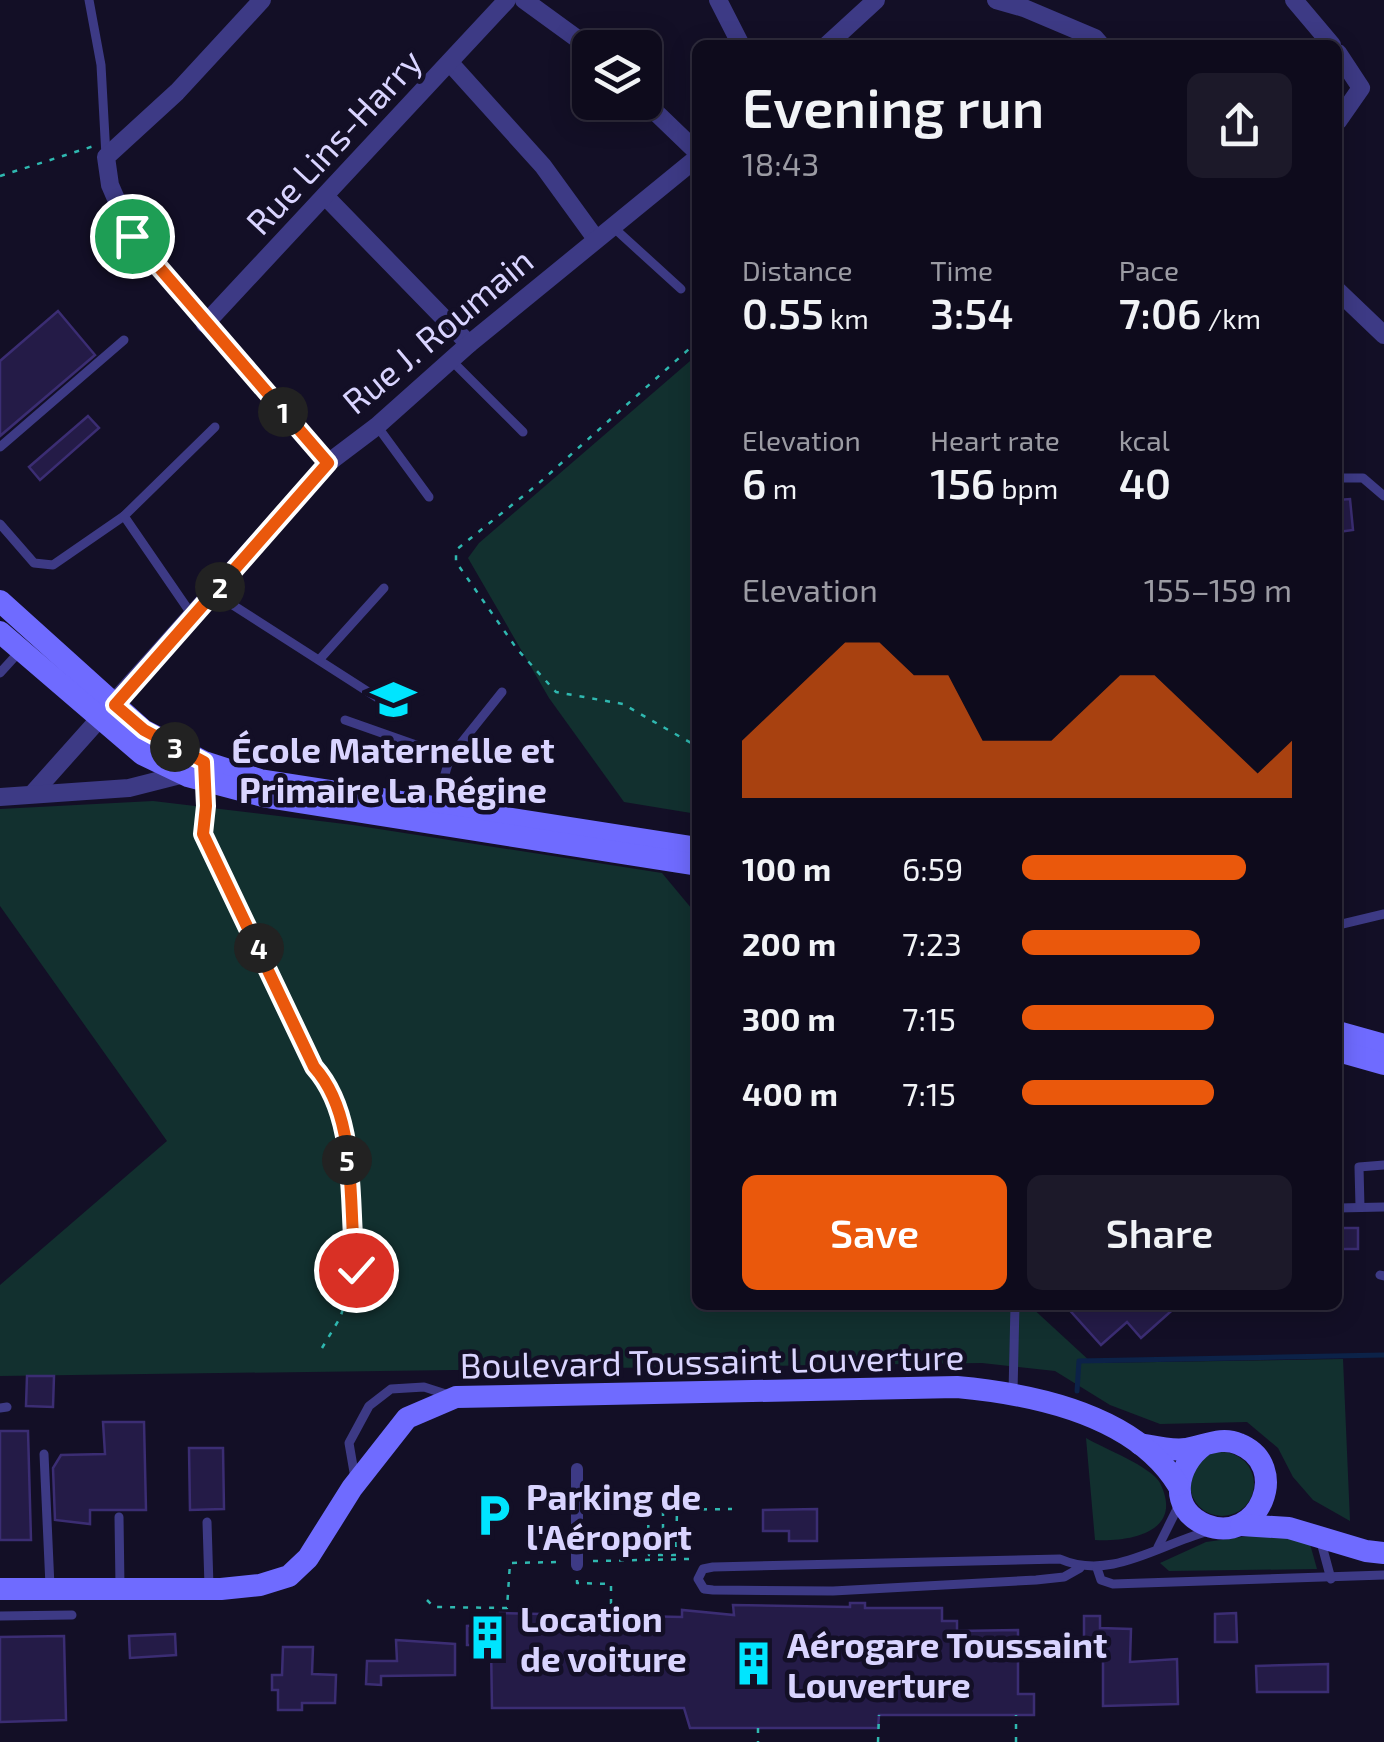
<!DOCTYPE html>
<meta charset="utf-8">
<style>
:root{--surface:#0e0b1c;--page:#1c1929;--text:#f1f3f6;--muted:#9b9ba3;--line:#2e2b3b;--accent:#ea580c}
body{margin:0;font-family:"Exo 2",sans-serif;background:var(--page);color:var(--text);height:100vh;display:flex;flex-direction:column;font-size:38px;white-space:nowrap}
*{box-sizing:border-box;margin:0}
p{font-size:32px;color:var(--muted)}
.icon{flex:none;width:55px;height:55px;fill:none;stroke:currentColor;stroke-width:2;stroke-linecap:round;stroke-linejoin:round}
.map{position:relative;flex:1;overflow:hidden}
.side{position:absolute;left:692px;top:40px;width:650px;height:1270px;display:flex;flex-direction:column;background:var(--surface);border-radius:15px;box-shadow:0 5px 25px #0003,0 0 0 2px var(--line)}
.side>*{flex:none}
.fabs{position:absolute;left:572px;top:30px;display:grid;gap:20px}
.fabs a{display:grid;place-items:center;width:90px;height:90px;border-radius:15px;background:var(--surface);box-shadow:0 5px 25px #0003,0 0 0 2px var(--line);font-size:50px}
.pin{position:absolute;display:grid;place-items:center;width:85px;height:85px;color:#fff;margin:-42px;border:5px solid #fff;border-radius:50%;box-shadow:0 2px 10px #0007}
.km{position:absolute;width:50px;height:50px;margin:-25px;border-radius:50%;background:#222;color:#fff;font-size:28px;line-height:50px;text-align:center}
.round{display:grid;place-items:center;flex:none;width:105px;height:105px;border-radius:15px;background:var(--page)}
.summary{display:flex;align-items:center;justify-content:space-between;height:170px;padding:0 50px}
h1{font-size:55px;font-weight:600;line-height:75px}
.stats{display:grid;grid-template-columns:repeat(3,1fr);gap:15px;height:170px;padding:10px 50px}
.stats div{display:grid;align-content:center}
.stats b{font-size:42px;font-weight:600}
.stats small{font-size:28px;font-weight:400}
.stats p{font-size:28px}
.chart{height:280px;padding:20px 50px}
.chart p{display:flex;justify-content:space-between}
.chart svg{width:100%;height:180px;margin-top:10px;fill:var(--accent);opacity:.7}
.primary-button{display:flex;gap:20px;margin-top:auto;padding:20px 50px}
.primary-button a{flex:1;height:115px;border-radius:15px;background:var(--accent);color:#fff;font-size:40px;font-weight:600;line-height:115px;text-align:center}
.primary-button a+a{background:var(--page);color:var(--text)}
ul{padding:0 50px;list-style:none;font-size:32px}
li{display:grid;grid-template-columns:160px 120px 1fr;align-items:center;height:75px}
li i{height:25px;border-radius:12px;background:var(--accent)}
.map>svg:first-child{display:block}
</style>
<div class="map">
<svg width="1384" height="1742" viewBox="0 0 1384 1742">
<rect width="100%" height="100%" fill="#130f26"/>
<!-- green -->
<g fill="#12302f">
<path d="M 697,355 L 697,814 L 624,802 L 549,698 L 468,558 L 479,543 Z"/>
<path d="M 153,801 L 353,825 L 662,873 L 697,915 L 698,1305 L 1029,1305 L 1092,1363 L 1343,1359 L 1350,1521 L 1313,1500 L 1293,1477 L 1278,1448 L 1247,1422 L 1160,1424 L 1110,1405 L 1055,1371 L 982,1363 L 0,1376 L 0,1285 L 167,1141 L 0,906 L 0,809 Z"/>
<path d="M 1086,1438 C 1103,1448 1152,1467 1160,1483 C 1185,1533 1128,1542 1095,1540 Z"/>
<circle cx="1222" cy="1484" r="32"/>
<path d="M 1270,1533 L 1310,1544 L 1317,1569 L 1169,1571 L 1160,1563 L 1206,1542 Z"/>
</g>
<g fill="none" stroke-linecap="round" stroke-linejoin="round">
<!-- stream -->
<path stroke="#0c2248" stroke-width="5" d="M 1077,1391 L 1079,1361 L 1384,1355"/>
</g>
<!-- building -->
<g fill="#241b47" stroke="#3b2d73" stroke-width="2.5">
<path d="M 58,311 L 95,355 L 0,436 L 0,361 Z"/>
<path d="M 88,416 L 99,428 L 40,480 L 29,467 Z"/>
<path d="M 1350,499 L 1353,530 L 1338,532 L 1338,500 Z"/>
<rect x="1338" y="1228" width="20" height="21"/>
<path d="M 1065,1305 L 1178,1305 L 1141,1338 L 1127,1322 L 1101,1345 Z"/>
<path d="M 27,1376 L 54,1376 L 53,1407 L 26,1406 Z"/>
<path d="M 103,1422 L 144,1422 L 146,1510 L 90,1510 L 90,1524 L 55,1520 L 53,1468 L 61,1455 L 105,1454 Z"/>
<path d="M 0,1431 L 28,1431 L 31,1540 L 0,1540 Z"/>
<path d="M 189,1448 L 223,1448 L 224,1509 L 190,1510 Z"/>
<path d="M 817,1509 L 817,1541 L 789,1541 L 789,1531 L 763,1531 L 763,1510 Z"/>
<path d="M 850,1603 L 865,1603 L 865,1608 L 942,1608 L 942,1621 L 957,1621 L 957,1631 L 1018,1630 L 1018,1694 L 1034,1694 L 1034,1715 L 879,1715 L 878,1728 L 690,1728 L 684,1708 L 492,1708 L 491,1645 L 467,1645 L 467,1626 L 500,1624 L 500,1613 L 682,1617 L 682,1610 L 734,1615 L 733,1605 L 850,1607 Z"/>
<path d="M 1236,1613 L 1237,1642 L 1215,1642 L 1215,1614 Z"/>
<path d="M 1084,1616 L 1100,1616 L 1100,1628 L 1131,1629 L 1130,1662 L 1177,1659 L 1178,1704 L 1103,1706 L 1103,1648 L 1084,1648 Z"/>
<path d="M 175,1634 L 176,1655 L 130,1658 L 129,1636 Z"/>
<path d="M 64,1636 L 66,1720 L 0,1722 L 0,1637 Z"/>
<path d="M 396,1640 L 455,1644 L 455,1675 L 381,1676 L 381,1685 L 366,1684 L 367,1661 L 397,1661 Z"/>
<path d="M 283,1647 L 313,1647 L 312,1674 L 336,1675 L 335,1703 L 302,1703 L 302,1710 L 278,1710 L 278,1690 L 272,1690 L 272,1675 L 282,1675 Z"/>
<path d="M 1328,1664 L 1328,1692 L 1257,1692 L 1256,1666 Z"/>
</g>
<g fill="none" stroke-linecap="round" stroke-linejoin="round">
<!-- path -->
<g stroke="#2fb8b0" stroke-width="2.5" stroke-dasharray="5 8" stroke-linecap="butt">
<path d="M 0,176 L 94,146"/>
<path d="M 698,341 L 538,484 L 456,550 L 456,562 L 517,649 L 556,692 L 623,704 L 698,747"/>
<path d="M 206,799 L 203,834 L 315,1067 L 329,1083 L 343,1137 L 356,1271 L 340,1318 L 322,1348"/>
<path d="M 598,1511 L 732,1509"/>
<path d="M 663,1511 L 663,1553"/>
<path d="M 648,1512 L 649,1555 L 676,1555 L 677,1510"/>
<path d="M 555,1522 L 561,1545"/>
<path d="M 593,1561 L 690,1559 L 694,1562"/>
<path d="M 577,1580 L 577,1583 L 611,1584 L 611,1620 L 606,1619"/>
<path d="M 427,1600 L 434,1607 L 507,1608 L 510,1563 L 560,1562"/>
<path d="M 758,1728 L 758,1742"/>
<path d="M 878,1742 L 879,1715"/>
<path d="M 1016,1742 L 1016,1715"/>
</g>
<!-- service -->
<g stroke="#3d3a85" stroke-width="9">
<path d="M 89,0 L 101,65 L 106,156"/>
<path d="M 614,228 L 681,289"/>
<path d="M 451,360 L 523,432"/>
<path d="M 377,426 L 429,497"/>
<path d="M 0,447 L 124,340"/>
<path d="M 1338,478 L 1363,478 L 1384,496"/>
<path d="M 0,524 L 34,563 L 53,565 L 124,516"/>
<path d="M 214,593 L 384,702"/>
<path d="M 192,615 L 124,516 L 215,427"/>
<path d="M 319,660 L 384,588"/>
<path d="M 0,673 L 20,651"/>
<path d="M 345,720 L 450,757"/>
<path d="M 436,805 L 450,757 L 502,692"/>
<path d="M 1338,925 L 1384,914"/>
<path d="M 1360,1207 L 1359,1167 L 1384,1165"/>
<path d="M 1338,1208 L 1384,1207"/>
<path d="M 1380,1275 L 1384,1276"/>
<path d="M 1013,1392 L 1015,1305"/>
<path d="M 0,1408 L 7,1407"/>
<path d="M 44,1454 L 50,1586"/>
<path d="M 355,1478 L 349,1443 L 369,1406 L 391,1389 L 424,1387 L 449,1395"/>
<path d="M 119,1517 L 120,1586"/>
<path d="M 207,1522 L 209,1586"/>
<path d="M 1321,1542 L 1331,1579"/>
<path d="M 1158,1547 L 1180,1503"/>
<path d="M 1080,1568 L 1064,1577 L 1036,1580 L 833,1591 L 713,1590 L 704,1589 L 698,1579 L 703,1569 L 713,1567 L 1060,1559 C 1110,1581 1158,1545 1206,1532"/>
<path d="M 1097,1568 L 1101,1580 L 1113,1584 L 1384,1575"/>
<path d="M 0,1616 L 72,1615"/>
</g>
<!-- pedestrian -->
<path stroke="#3d3a85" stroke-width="12" d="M 577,1469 L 577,1565"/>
<!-- minor -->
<g stroke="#3d3a85" stroke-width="18">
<path d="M 262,0 L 177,92 L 106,157 L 110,185 L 132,236 L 328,463"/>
<path d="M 524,0 L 590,48"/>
<path d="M 718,0 L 741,45"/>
<path d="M 996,0 L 1024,8 L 1095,38 L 1101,45"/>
<path d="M 1294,0 L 1332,45"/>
<path d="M 827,45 L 876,0"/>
<path d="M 1338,53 L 1361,88 L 1338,121"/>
<path d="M 451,64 L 543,166 L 596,239"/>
<path d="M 645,102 L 698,153"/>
<path d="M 325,196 L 469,344"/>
<path d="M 1338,291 L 1384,335"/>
<path d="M 205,324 L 507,0"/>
<path d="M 34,792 L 328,463 L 377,426 L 469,344 L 698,157"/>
<path d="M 0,797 L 129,788 L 192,772"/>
</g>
<!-- secondary -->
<g stroke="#6f6bff" stroke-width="22">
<path d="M 0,601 L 143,730 L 204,762 L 260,780 L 698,848"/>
<path d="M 0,632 L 142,754 L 188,776 L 267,797 L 698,865"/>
<path d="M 1338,1032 L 1384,1045"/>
<path d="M 1338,1051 L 1384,1064"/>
<path d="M 1140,1444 C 1156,1447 1171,1451 1186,1449 C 1205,1446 1221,1436 1239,1444 C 1292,1465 1259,1546 1206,1525 C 1167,1509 1176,1465 1204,1445"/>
<path d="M 1241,1525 L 1289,1528 L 1366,1551 L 1384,1553"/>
<path d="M 0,1589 L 221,1589 L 260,1585 L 289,1576 L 308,1558 L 352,1488 L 407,1418 L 456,1397 L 957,1387 C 1033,1394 1135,1415 1178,1485"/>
</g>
</g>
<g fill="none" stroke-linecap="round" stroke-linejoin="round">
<defs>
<path id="route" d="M 132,236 L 328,463 L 115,705 L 144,730 L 204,762 L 206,806 L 203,834 L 314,1067 C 360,1118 347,1207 356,1270"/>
</defs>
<!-- route casing -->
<use href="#route" stroke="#fff" stroke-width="20"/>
<!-- route -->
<use href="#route" stroke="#ea580c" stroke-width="12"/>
</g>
<!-- icons -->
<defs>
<symbol id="school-bare" viewBox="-9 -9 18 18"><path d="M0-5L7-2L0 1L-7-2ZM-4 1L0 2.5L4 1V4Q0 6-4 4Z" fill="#00e5ff" stroke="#130f26" stroke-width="2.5" paint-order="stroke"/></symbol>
<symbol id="parking-bare" viewBox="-9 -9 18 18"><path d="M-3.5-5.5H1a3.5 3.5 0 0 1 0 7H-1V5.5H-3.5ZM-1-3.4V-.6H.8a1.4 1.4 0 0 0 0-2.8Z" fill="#00e5ff" stroke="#130f26" stroke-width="2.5" paint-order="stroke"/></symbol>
<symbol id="building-bare" viewBox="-9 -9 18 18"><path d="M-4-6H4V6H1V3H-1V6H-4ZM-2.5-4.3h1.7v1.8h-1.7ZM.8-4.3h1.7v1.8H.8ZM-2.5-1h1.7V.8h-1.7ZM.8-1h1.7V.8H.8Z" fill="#00e5ff" stroke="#130f26" stroke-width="2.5" paint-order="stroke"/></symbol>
</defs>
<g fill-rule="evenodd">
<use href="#school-bare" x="362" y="668" width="63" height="63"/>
<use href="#parking-bare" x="462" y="1484" width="63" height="63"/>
<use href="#building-bare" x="456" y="1606" width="63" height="63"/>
<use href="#building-bare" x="722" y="1632" width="63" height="63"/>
</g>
<g text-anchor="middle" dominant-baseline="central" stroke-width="9" stroke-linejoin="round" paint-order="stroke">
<!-- street labels -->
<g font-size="35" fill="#d9d4ff" stroke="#130f26">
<text transform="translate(333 141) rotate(-47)">Rue Lins-Harry</text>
<text transform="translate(437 330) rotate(-40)">Rue J. Roumain</text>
<text transform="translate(712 1360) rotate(-1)">Boulevard Toussaint Louverture</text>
</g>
<!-- poi labels -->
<g font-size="35" font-weight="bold" fill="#d9d4ff" stroke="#130f26" text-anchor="start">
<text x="393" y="749" text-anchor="middle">École Maternelle et<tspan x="393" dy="40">Primaire La Régine</tspan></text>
<text x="526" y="1496">Parking de<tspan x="526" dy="40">l'Aéroport</tspan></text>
<text x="520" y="1618">Location<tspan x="520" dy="40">de voiture</tspan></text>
<text x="787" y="1644">Aérogare Toussaint<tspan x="787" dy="40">Louverture</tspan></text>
</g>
</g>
</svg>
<div class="fabs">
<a><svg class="icon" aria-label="layers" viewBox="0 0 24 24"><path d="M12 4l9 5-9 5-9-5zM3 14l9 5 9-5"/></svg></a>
</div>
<div class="pin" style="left:132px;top:236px;background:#1e9e55"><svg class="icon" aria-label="arrive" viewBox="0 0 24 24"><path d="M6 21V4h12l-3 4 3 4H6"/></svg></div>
<div class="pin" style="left:356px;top:1270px;background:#d93025"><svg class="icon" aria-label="check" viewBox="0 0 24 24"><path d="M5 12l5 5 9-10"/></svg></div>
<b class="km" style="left:283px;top:412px">1</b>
<b class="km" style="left:220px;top:587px">2</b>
<b class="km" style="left:175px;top:747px">3</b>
<b class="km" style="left:259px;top:948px">4</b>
<b class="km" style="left:347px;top:1160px">5</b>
<section class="side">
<div class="summary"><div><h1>Evening run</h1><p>18:43</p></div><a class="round"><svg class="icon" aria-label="share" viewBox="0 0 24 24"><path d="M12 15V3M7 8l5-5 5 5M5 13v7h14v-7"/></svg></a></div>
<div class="stats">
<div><p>Distance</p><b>0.55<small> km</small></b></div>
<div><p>Time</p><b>3:54</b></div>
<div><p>Pace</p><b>7:06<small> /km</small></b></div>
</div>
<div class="stats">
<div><p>Elevation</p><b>6<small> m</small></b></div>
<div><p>Heart rate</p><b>156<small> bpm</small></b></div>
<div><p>kcal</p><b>40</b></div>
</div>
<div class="chart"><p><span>Elevation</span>155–159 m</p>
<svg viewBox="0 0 160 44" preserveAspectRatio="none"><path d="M0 44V30L10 22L20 14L30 6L40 6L50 14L60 14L70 30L80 30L90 30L100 22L110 14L120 14L130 22L140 30L150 38L160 30V44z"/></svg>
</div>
<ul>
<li><b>100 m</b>6:59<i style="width:83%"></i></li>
<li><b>200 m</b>7:23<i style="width:66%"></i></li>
<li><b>300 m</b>7:15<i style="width:71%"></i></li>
<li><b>400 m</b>7:15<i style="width:71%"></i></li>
</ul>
<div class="primary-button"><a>Save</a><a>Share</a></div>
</section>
</div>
